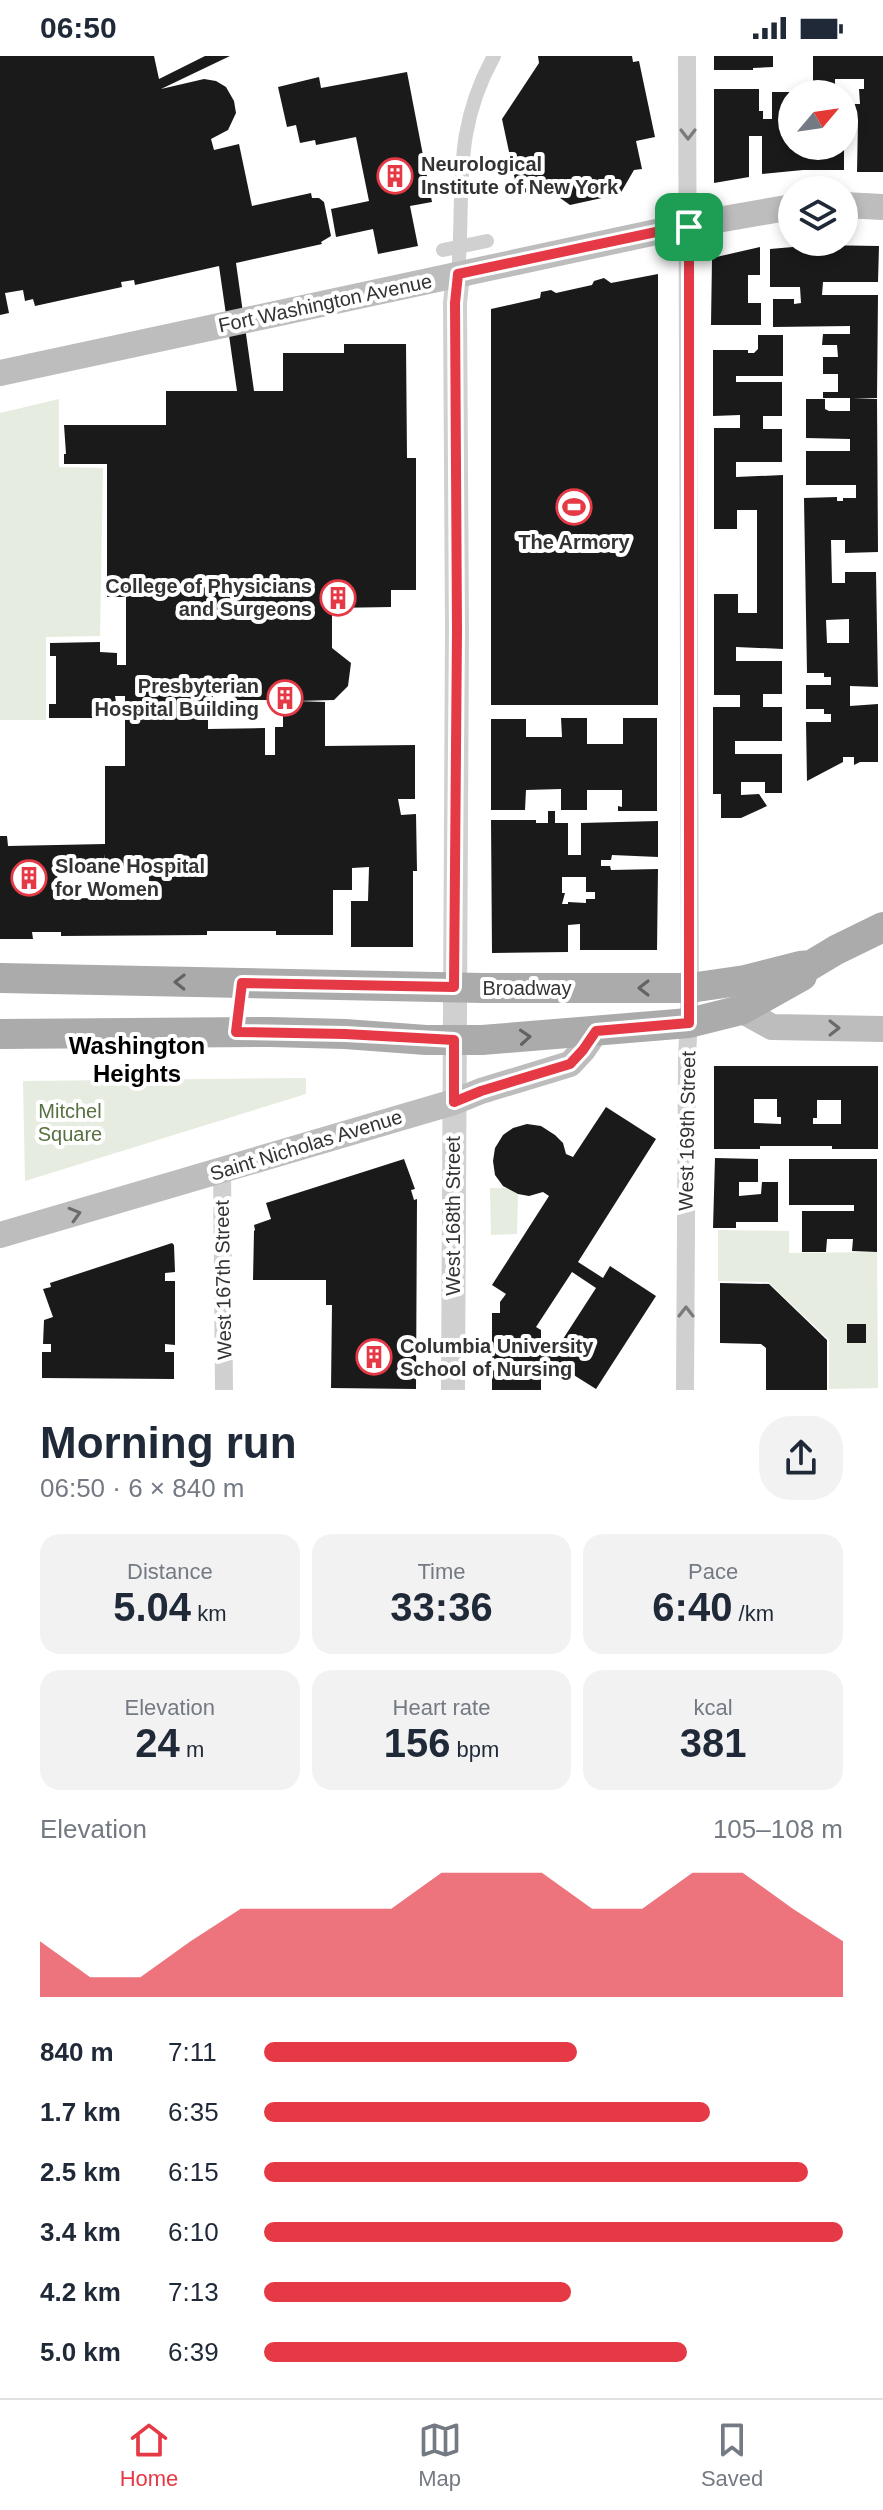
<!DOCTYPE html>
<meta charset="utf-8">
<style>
:root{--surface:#fff;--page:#f2f2f3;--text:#1f2937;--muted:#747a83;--line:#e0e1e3;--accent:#e63946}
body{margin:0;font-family:Helvetica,sans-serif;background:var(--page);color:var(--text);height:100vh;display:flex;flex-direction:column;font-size:30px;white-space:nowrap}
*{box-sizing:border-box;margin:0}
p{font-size:26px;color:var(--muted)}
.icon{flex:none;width:44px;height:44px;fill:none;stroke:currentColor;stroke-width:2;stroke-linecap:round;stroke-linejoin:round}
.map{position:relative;height:1334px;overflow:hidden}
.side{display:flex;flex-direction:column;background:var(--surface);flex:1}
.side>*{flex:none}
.needle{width:52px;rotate:61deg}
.controls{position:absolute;left:778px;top:24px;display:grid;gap:16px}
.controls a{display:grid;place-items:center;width:80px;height:80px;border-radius:50%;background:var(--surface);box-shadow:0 4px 12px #0003;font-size:40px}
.pin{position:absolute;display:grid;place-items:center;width:68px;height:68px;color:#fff;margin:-34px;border-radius:16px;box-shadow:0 4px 12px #0006}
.round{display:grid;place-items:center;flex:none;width:84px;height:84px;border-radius:32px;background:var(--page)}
.overview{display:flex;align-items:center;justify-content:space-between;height:136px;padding:0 40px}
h1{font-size:44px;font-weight:700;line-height:60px}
.metrics{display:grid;grid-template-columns:repeat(3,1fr);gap:12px;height:136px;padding:8px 40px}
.metrics div{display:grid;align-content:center;border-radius:20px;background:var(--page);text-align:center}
.metrics b{font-size:40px;font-weight:700}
.metrics small{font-size:22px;font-weight:400}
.metrics p{font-size:22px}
.chart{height:224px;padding:16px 40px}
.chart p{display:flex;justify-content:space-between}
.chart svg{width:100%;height:144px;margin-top:8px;fill:var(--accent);opacity:.7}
ul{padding:0 40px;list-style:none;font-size:26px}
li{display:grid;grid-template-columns:128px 96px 1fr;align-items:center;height:60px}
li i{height:20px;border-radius:10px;background:var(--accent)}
.status{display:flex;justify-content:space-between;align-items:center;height:56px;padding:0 40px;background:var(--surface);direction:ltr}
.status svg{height:22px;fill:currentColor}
.menu{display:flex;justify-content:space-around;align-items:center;height:112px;border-top:2px solid var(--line);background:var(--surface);font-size:22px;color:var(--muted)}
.menu a{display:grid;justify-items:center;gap:4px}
.menu .on{color:var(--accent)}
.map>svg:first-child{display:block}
</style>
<div class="status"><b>06:50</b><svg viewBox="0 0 49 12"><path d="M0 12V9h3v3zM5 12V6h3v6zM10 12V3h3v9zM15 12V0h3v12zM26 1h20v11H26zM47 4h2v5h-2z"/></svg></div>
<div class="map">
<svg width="883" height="1334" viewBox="0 0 883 1334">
<rect width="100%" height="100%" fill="#fff"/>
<!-- green -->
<g fill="#e6ecdf">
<path d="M 59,343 L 59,411 L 103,412 L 100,580 L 46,581 L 46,664 L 0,664 L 0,357 Z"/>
<path d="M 306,1022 L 306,1038 L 25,1125 L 23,1025 Z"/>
<path d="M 490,1132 L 506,1132 L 518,1138 L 517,1178 L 491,1179 Z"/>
<path d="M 718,1174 L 789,1175 L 789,1197 L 877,1196 L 878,1332 L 829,1333 L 829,1284 L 768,1226 L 718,1225 Z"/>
</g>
<!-- building -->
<g fill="#1a1a1a" fill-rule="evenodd">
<path d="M 0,0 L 154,0 L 159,23 L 205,0 L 230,0 L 161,33 L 204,23 L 216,25 L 226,31 L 234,45 L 236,57 L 228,74 L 211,83 L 214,94 L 239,88 L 252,150 L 311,137 L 312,142 L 319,142 L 324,146 L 331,180 L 321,186 L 322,188 L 236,207 L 254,335 L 283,335 L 283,297 L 344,297 L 344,288 L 406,288 L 407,402 L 416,402 L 416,534 L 391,534 L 391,551 L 332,552 L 332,592 L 351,607 L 348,630 L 334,644 L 296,645 L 325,646 L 325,690 L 415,689 L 415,743 L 398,743 L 401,759 L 416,758 L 417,815 L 413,815 L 413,891 L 351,891 L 351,845 L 368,845 L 369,811 L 352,812 L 352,834 L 333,834 L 333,879 L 276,879 L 276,875 L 207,875 L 207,879 L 61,880 L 61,876 L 32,876 L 33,883 L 0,883 L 0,780 L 7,780 L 8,790 L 105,788 L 105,710 L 125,710 L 125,640 L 115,640 L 117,652 L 100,652 L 100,662 L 49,662 L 49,648 L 56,648 L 56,600 L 50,600 L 50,587 L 100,586 L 100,596 L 117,597 L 117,609 L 126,609 L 126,541 L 107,541 L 107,408 L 64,408 L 64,398 L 66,398 L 64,369 L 166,369 L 166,335 L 237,335 L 219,210 L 135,229 L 134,224 L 121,226 L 122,231 L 35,250 L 33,243 L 25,245 L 23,234 L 5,237 L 9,257 L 0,259 ZM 213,636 L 234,636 L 234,644 L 283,644 L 283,671 L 275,671 L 275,699 L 265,699 L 265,672 L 208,673 L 208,646 L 213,646 ZM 104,798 L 105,809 L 166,812 L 149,813 L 149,840 L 60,843 L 60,836 L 58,836 L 57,808 L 104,807 Z"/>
<path d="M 538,0 L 632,0 L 633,6 L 639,5 L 655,81 L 636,85 L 642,113 L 634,114 L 620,138 L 570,149 L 546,132 L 518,138 L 502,63 L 539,7 Z"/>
<path d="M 714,0 L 773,0 L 773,11 L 753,12 L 753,14 L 714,14 Z"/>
<path d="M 813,0 L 883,0 L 883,116 L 857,116 L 858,64 L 844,64 L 844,48 L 860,48 L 859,33 L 864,33 L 864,23 L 835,23 L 835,38 L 813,38 Z"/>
<path d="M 407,16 L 432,146 L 410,150 L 418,190 L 378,198 L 373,173 L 336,181 L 331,153 L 369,145 L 356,81 L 316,89 L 315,84 L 300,87 L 296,69 L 287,71 L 278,31 L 319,21 L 321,32 Z"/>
<path d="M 714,33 L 759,33 L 759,55 L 763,55 L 763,63 L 772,63 L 772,36 L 792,36 L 792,90 L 844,90 L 844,114 L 803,114 L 762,118 L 762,80 L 749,80 L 749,121 L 714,127 Z"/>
<path d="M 816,189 L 879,190 L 878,226 L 823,226 L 822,239 L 878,239 L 877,342 L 853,342 L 877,343 L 878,496 L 845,497 L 845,484 L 831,484 L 832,527 L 845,527 L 845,516 L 876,516 L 878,631 L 850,630 L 850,650 L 878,648 L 878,706 L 860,706 L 854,709 L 854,701 L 843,701 L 843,706 L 807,725 L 806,666 L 831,666 L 831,658 L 824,658 L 824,653 L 806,653 L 806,629 L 831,629 L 831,621 L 824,621 L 824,617 L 807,617 L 804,442 L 837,441 L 837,445 L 843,445 L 843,442 L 856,442 L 856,429 L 806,429 L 806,395 L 850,395 L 850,383 L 806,382 L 806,343 L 825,343 L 825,353 L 829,355 L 850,355 L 850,342 L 823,342 L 823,336 L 838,336 L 838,318 L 823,318 L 823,301 L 838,301 L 837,289 L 822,289 L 823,278 L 850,278 L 850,270 L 773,271 L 773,243 L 794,243 L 794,248 L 801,247 L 800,231 L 770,231 L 770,193 ZM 849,563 L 849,587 L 827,587 L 826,564 Z"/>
<path d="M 760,191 L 760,219 L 748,219 L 748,247 L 761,247 L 761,269 L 711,269 L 712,202 Z"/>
<path d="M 658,218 L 658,649 L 491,649 L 491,253 L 540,242 L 541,236 L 551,234 L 556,237 L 592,229 L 594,225 L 604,222 L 611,227 Z"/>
<path d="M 758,279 L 783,279 L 783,320 L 736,320 L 736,326 L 782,326 L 782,360 L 763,360 L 763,373 L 782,373 L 782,406 L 736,406 L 736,421 L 783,419 L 783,593 L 736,591 L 736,605 L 782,605 L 782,638 L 763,638 L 763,651 L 782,651 L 782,685 L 735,685 L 735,698 L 782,698 L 782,737 L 765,737 L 765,726 L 741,726 L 741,739 L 759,738 L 767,750 L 741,762 L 721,762 L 721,738 L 713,738 L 713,651 L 740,651 L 740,639 L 714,639 L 714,538 L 738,538 L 738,557 L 757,557 L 757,454 L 737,454 L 737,473 L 714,473 L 714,372 L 740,372 L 740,359 L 713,360 L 713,294 L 748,294 L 748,297 L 754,297 L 758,293 Z"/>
<path d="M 561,662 L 587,662 L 587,688 L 623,688 L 623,662 L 657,662 L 657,755 L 618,755 L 618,750 L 622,751 L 622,734 L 587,734 L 587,754 L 561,754 L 561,733 L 526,734 L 525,754 L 491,754 L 491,663 L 526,663 L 526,681 L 562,681 Z"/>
<path d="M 548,755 L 555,755 L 555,767 L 568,767 L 568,799 L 581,799 L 581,767 L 658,765 L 658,801 L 612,799 L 611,804 L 601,804 L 601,810 L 610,810 L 611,814 L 658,813 L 657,894 L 580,894 L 580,868 L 568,869 L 568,896 L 492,897 L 491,764 L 536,764 L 536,767 L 548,767 ZM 562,821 L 586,821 L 586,836 L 595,836 L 595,843 L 586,843 L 586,847 L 568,846 L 568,848 L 562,848 L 565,837 L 562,837 Z"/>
<path d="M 714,1010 L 878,1010 L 878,1093 L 832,1093 L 832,1090 L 760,1090 L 760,1093 L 714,1093 ZM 754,1043 L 777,1043 L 777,1061 L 781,1061 L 781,1068 L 754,1067 ZM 817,1044 L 841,1044 L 841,1068 L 813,1068 L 813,1062 L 817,1062 Z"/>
<path d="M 606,1051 L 656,1083 L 578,1206 L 603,1222 L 610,1210 L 656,1240 L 596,1333 L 561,1311 L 554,1322 L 541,1322 L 541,1334 L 492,1334 L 492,1257 L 500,1257 L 500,1246 L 506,1238 L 492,1229 L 549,1140 L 543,1136 L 529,1140 L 518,1138 L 503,1130 L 495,1119 L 493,1105 L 495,1092 L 503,1079 L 513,1072 L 527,1068 L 541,1070 L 555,1079 L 563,1087 L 566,1098 L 573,1101 ZM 572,1216 L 596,1232 L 554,1297 L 541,1289 L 541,1274 L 536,1271 Z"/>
<path d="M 715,1102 L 758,1103 L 758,1126 L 739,1126 L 739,1140 L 761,1138 L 762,1126 L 778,1126 L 778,1166 L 736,1166 L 736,1172 L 713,1172 Z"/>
<path d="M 404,1103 L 415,1133 L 411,1134 L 414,1144 L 417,1143 L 416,1333 L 331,1332 L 332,1249 L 326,1249 L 326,1224 L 253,1224 L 254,1175 L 255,1174 L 254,1169 L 271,1163 L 266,1147 Z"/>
<path d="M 789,1103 L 877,1103 L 877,1196 L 852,1195 L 853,1183 L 827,1183 L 826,1196 L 802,1196 L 802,1155 L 854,1155 L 854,1149 L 789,1149 Z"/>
<path d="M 172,1187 L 174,1189 L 175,1216 L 165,1217 L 165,1225 L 175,1225 L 175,1289 L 165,1288 L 165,1296 L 174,1296 L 174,1323 L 42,1322 L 42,1296 L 51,1296 L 51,1288 L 43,1288 L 44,1264 L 53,1261 L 43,1233 L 51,1231 L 50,1227 Z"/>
<path d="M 720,1227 L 769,1228 L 827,1284 L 827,1334 L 766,1334 L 766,1292 L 761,1288 L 720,1287 Z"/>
<rect x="847" y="1268" width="19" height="19"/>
</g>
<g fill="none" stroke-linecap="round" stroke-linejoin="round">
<!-- pedestrian -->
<g stroke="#d0d0d0" stroke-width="14">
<path d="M 443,194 L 487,185"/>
<path d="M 458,218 C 465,136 451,77 494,0"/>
</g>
<!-- minor -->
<g stroke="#d0d0d0" stroke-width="18">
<path d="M 222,1115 L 224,1334"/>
<path d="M 685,1334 L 687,1004 L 690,932 L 687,0"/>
</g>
<!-- tertiary -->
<path stroke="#d0d0d0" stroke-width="24" d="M 453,1334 L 457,574 L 455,247 L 458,218"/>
<!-- secondary -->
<g stroke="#bdbdbd" stroke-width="26">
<path d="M 844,149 L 883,151"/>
<path d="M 0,317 L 689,169 L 792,151"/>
<path d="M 741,954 L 772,971 L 883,973"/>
<path d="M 0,1179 L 454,1046 L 481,1035 L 570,1008 L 583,994 L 596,975"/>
</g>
<!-- primary -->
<g stroke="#ababab" stroke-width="30">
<path d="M 0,922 L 483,932 L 690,932 L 745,924 L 800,910 L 811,909 L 836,894 L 883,871"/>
<path d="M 0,978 L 270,976 L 345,978 L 426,984 L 482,984 L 689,967 L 741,954 L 802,920"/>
</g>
</g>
<!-- one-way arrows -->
<defs><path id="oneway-chevron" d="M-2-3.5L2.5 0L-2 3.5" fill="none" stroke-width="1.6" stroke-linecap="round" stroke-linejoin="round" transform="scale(2)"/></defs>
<g stroke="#7a7a7a">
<use href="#oneway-chevron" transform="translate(688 78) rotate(90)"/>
<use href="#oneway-chevron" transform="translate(686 1256) rotate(-90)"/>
</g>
<g stroke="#636363">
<use href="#oneway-chevron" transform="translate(180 926) rotate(-179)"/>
<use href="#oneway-chevron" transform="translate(644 932) rotate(-180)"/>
<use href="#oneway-chevron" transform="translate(525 981) rotate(-4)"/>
</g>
<g stroke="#6a6a6a">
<use href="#oneway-chevron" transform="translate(834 972)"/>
<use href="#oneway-chevron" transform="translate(75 1158) rotate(-16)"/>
</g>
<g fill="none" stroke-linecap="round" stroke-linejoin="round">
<defs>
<path id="route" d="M 689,169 L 689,967 L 596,975 L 583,994 L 570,1008 L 481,1035 L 454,1046 L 454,984 L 345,978 L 236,976 L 242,927 L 454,931 L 457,574 L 455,247 L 458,218 Z"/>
</defs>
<!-- route casing -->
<use href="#route" stroke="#fff" stroke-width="16"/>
<!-- route -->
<use href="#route" stroke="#e63946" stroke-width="10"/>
</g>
<!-- icons -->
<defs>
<symbol id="building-ring" viewBox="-11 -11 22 22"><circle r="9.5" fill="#fff" stroke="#e63946" stroke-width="1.5"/><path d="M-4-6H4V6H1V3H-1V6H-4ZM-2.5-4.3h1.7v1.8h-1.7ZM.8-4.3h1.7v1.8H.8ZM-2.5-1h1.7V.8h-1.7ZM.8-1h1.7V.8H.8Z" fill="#e63946"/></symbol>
<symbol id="stadium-ring" viewBox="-11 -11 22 22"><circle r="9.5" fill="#fff" stroke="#e63946" stroke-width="1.5"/><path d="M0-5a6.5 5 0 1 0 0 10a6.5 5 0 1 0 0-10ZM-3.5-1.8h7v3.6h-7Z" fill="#e63946"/></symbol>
</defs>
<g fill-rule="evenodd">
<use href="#building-ring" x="375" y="100" width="40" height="40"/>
<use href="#stadium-ring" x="554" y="431" width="40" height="40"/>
<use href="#building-ring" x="318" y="522" width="40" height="40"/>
<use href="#building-ring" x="265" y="622" width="40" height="40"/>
<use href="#building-ring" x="9" y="802" width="40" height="40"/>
<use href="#building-ring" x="354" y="1281" width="40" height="40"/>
</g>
<g text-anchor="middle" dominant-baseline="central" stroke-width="8" stroke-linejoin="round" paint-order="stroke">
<!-- poi labels -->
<g font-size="20" font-weight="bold" fill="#333" stroke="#fff" text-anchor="start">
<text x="421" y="108">Neurological<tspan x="421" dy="23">Institute of New York</tspan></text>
<text x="574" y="486" text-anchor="middle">The Armory</text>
<text x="312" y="530" text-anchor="end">College of Physicians<tspan x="312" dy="23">and Surgeons</tspan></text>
<text x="259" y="630" text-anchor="end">Presbyterian<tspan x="259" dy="23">Hospital Building</tspan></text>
<text x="55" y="810">Sloane Hospital<tspan x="55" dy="23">for Women</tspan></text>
<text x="400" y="1290">Columbia University<tspan x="400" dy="23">School of Nursing</tspan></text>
</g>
<!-- street labels -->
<g font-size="20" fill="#333" stroke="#fff">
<text transform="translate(325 247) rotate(-12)">Fort Washington Avenue</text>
<text x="527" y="932">Broadway</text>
<text transform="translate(687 1075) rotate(-89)">West 169th Street</text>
<text transform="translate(306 1089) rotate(-17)">Saint Nicholas Avenue</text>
<text transform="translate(453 1160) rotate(-90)">West 168th Street</text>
<text transform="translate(223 1224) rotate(-91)">West 167th Street</text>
</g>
<!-- park labels -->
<g font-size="20" fill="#56703f" stroke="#fff">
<text x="70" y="1055">Mitchel<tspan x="70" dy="23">Square</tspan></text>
</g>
<!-- quarter labels -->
<g font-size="24" font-weight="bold" fill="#000" stroke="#fff">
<text x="137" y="989">Washington<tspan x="137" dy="28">Heights</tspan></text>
</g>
</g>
</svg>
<div class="controls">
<a><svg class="needle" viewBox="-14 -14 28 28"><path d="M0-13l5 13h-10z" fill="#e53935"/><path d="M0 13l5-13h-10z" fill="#747a83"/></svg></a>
<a><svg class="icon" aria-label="layers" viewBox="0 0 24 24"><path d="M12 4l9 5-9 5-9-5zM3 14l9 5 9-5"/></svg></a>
</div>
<div class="pin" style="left:689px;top:171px;background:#1e9e55"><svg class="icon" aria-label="arrive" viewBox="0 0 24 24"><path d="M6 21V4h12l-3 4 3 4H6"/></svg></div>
</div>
<section class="side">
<div class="overview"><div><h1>Morning run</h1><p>06:50 · 6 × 840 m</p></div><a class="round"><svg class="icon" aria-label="share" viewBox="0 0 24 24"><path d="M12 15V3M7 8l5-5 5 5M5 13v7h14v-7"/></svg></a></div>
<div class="metrics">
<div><p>Distance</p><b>5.04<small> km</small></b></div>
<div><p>Time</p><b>33:36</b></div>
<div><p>Pace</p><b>6:40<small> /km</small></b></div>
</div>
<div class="metrics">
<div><p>Elevation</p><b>24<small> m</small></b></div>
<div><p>Heart rate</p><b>156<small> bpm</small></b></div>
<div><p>kcal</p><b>381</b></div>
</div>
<div class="chart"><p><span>Elevation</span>105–108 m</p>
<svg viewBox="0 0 160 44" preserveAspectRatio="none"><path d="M0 44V27L10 38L20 38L30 27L40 17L50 17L60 17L70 17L80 6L90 6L100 6L110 17L120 17L130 6L140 6L150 17L160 27V44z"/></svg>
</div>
<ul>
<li><b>840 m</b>7:11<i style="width:54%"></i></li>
<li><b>1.7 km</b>6:35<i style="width:77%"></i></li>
<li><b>2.5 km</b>6:15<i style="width:94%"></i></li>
<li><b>3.4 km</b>6:10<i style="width:100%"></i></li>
<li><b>4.2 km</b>7:13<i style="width:53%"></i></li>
<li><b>5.0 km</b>6:39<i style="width:73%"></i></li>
</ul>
</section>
<nav class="menu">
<a class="on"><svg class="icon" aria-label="home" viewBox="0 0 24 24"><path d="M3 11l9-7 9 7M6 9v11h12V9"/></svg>Home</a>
<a><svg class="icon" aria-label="map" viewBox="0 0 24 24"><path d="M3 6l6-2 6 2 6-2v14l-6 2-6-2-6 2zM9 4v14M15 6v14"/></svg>Map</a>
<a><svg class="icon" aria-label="saved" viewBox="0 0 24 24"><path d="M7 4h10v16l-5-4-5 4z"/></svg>Saved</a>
</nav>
